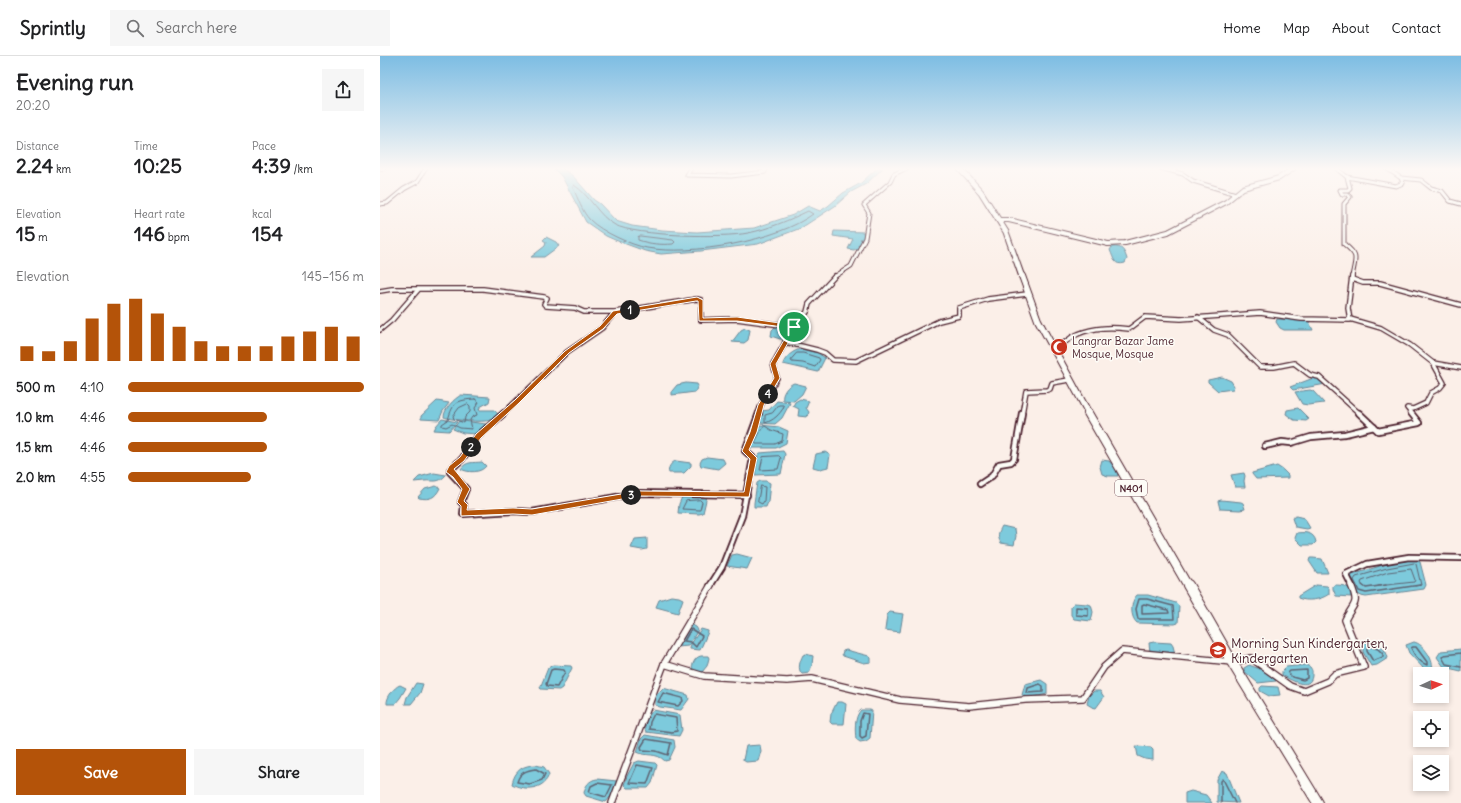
<!DOCTYPE html>
<meta charset="utf-8">
<style>
:root{--surface:#fff;--page:#f6f6f6;--text:#202124;--muted:#757577;--line:#e0e0e0;--accent:#b45309}
body{margin:0;font-family:Delius,sans-serif;background:var(--page);color:var(--text);height:100vh;display:flex;flex-direction:column;font-size:15px;white-space:nowrap}
*{box-sizing:border-box;margin:0}
p{font-size:13px;color:var(--muted)}
.icon{flex:none;width:22px;height:22px;fill:none;stroke:currentColor;stroke-width:2;stroke-linecap:round;stroke-linejoin:round}
.map{position:relative;flex:1;overflow:hidden}
.side{display:flex;flex-direction:column;background:var(--surface);width:380px}
.side>*{flex:none}
.needle{width:26px;rotate:87deg}
.tools{position:absolute;left:1033px;top:611px;display:grid;gap:8px}
.tools a{display:grid;place-items:center;width:36px;height:36px;border-radius:0px;background:var(--surface);box-shadow:0 2px 6px #0003;font-size:20px}
.pin{position:absolute;display:grid;place-items:center;width:34px;height:34px;color:#fff;margin:-17px;border:2px solid #fff;border-radius:50%;box-shadow:0 1px 4px #0007}
.km{position:absolute;width:20px;height:20px;margin:-10px;border-radius:50%;background:#222;color:#fff;font-size:11px;line-height:20px;text-align:center}
.round{display:grid;place-items:center;flex:none;width:42px;height:42px;border-radius:0px;background:var(--page)}
.head{display:flex;align-items:center;justify-content:space-between;height:68px;padding:0 16px}
h1{font-size:22px;font-weight:700;line-height:30px}
.metrics{display:grid;grid-template-columns:repeat(3,1fr);gap:6px;height:68px;padding:4px 16px}
.metrics div{display:grid;align-content:center}
.metrics b{font-size:20px;font-weight:700}
.metrics small{font-size:11px;font-weight:400}
.metrics p{font-size:11px}
.chart{height:112px;padding:8px 16px}
.chart p{display:flex;justify-content:space-between}
.chart svg{width:100%;height:72px;margin-top:4px;stroke:var(--accent);stroke-width:6}
.cta{display:flex;gap:8px;margin-top:auto;padding:8px 16px}
.cta a{flex:1;height:46px;border-radius:0px;background:var(--accent);color:#fff;font-size:16px;font-weight:700;line-height:46px;text-align:center}
.cta a+a{background:var(--page);color:var(--text)}
ul{padding:0 16px;list-style:none;font-size:13px}
li{display:grid;grid-template-columns:64px 48px 1fr;align-items:center;height:30px}
li i{height:10px;border-radius:5px;background:var(--accent)}
header{display:flex;align-items:center;gap:24px;box-sizing:border-box;height:56px;padding:0 20px;background:var(--surface);border-bottom:1px solid var(--line)}
header strong{font-size:19px}
nav{display:flex;gap:22px;margin-inline-start:auto;font-size:14px}
.search{width:280px;height:36px;background:var(--page);display:flex;align-items:center;gap:10px;box-sizing:border-box;padding:0 14px;border-radius:0px;color:var(--muted);font-size:15px}
main{display:flex;flex:1;min-height:0}
.map>svg:first-child{display:block}
</style>
<header>
<strong>Sprintly</strong>
<div class="search"><svg class="icon" aria-label="search" viewBox="0 0 24 24"><circle cx="10" cy="10" r="6"/><path d="M15 15l6 6"/></svg>Search here</div>
<nav><a>Home</a><a>Map</a><a>About</a><a>Contact</a></nav>
</header>
<main>
<section class="side">
<div class="head"><div><h1>Evening run</h1><p>20:20</p></div><a class="round"><svg class="icon" aria-label="share" viewBox="0 0 24 24"><path d="M12 15V3M7 8l5-5 5 5M5 13v7h14v-7"/></svg></a></div>
<div class="metrics">
<div><p>Distance</p><b>2.24<small> km</small></b></div>
<div><p>Time</p><b>10:25</b></div>
<div><p>Pace</p><b>4:39<small> /km</small></b></div>
</div>
<div class="metrics">
<div><p>Elevation</p><b>15<small> m</small></b></div>
<div><p>Heart rate</p><b>146<small> bpm</small></b></div>
<div><p>kcal</p><b>154</b></div>
</div>
<div class="chart"><p><span>Elevation</span>145–156 m</p>
<svg viewBox="0 0 160 44" preserveAspectRatio="none"><path d="M5 44V35M15 44V38M25 44V32M35 44V18M45 44V9M55 44V6M65 44V15M75 44V23M85 44V32M95 44V35M105 44V35M115 44V35M125 44V29M135 44V26M145 44V23M155 44V29"/></svg>
</div>
<ul>
<li><b>500 m</b>4:10<i style="width:100%"></i></li>
<li><b>1.0 km</b>4:46<i style="width:59%"></i></li>
<li><b>1.5 km</b>4:46<i style="width:59%"></i></li>
<li><b>2.0 km</b>4:55<i style="width:52%"></i></li>
</ul>
<div class="cta"><a>Save</a><a>Share</a></div>
</section>
<div class="map">
<svg width="1081" height="747" viewBox="0 0 1081 747">
<rect width="100%" height="100%" fill="#fbefe8"/>
<filter id="ink" filterUnits="userSpaceOnUse"><feTurbulence type="fractalNoise" baseFrequency=".025" numOctaves="2"/><feDisplacementMap in="SourceGraphic" scale="8" xChannelSelector="R" yChannelSelector="G"/><feConvolveMatrix kernelMatrix="1 2 1 2 8 2 1 2 1" color-interpolation-filters="sRGB"/></filter>
<g filter="url(#ink)">
<!-- water -->
<g fill="#7dcadc" stroke="#698695">
<path d="M 173,112 L 182,112 L 193,120 L 214,144 L 220,148 L 236,165 L 252,170 L 282,174 L 317,176 L 374,172 L 413,159 L 428,150 L 440,155 L 448,150 L 463,137 L 481,127 L 497,112 L 503,112 L 486,128 L 471,136 L 455,150 L 421,172 L 378,188 L 321,195 L 281,198 L 265,195 L 235,184 L 226,180 L 206,166 L 182,121 Z"/>
<path d="M 454,175 L 484,176 L 483,183 L 480,183 L 482,184 L 478,190 L 479,191 L 474,194 L 468,193 L 473,183 L 453,180 Z"/>
<path d="M 166,181 L 176,186 L 179,190 L 164,201 L 151,201 L 165,190 L 166,186 L 163,184 Z"/>
<path d="M 732,191 C 742,190 744,194 747,203 L 745,207 C 734,210 734,203 730,194 Z"/>
<path d="M 897,263 L 928,264 L 933,274 L 904,274 L 900,272 L 896,266 Z"/>
<path d="M 396,270 L 405,271 L 409,274 L 404,283 L 400,283 L 391,280 L 392,274 Z"/>
<path d="M 365,272 L 370,274 L 368,284 L 364,287 L 352,286 L 361,274 Z"/>
<path d="M 421,293 L 438,297 L 445,302 L 438,316 L 403,308 C 405,301 414,294 421,293 Z"/>
<path d="M 842,321 L 851,325 L 854,330 L 853,333 L 838,335 L 828,326 L 828,324 Z"/>
<path d="M 936,321 L 946,328 L 913,334 L 910,331 Z"/>
<path d="M 306,327 L 317,328 L 318,330 L 315,336 L 292,339 L 292,335 L 297,329 Z"/>
<path d="M 414,327 L 426,330 L 422,338 L 414,345 L 403,344 C 401,338 408,329 414,327 Z"/>
<path d="M 930,334 L 933,335 L 944,347 L 928,349 L 922,348 L 915,336 Z"/>
<path d="M 81,339 L 110,341 L 109,346 L 100,351 L 99,354 L 114,354 L 118,358 C 116,361 114,363 110,364 C 104,367 71,364 64,361 C 64,353 74,343 81,339 Z"/>
<path d="M 420,343 L 429,345 L 426,352 L 429,356 L 427,361 L 418,360 L 419,353 L 413,350 L 415,346 Z"/>
<path d="M 57,345 L 69,347 L 63,355 L 59,364 L 41,363 L 41,360 Z"/>
<path d="M 397,345 L 410,347 L 402,362 L 395,368 L 380,367 L 381,355 L 389,354 Z"/>
<path d="M 918,352 L 929,363 L 926,365 L 914,364 L 906,358 L 907,354 Z"/>
<path d="M 62,363 L 77,366 L 69,375 L 54,374 L 56,370 Z"/>
<path d="M 79,365 L 83,365 L 106,368 L 96,378 L 83,377 L 73,373 Z"/>
<path d="M 380,369 L 399,371 L 408,375 L 406,387 L 396,392 L 369,392 L 378,371 Z"/>
<path d="M 403,395 L 405,398 L 401,418 L 375,419 L 378,399 L 380,397 Z"/>
<path d="M 445,396 L 450,399 L 448,411 L 440,413 L 433,411 L 436,398 Z"/>
<path d="M 327,401 L 343,403 L 345,407 L 338,413 L 321,410 L 320,407 L 322,403 Z"/>
<path d="M 722,404 L 729,405 L 736,413 L 738,420 L 728,420 L 722,418 L 720,411 Z"/>
<path d="M 296,405 L 311,407 L 311,410 L 304,417 L 289,417 C 287,413 291,406 296,405 Z"/>
<path d="M 102,406 L 106,410 C 101,417 88,417 81,413 C 86,405 93,407 102,406 Z"/>
<path d="M 897,410 L 903,414 L 908,419 L 908,422 L 876,423 L 872,418 L 872,417 Z"/>
<path d="M 54,417 L 66,419 C 58,428 54,424 44,425 C 41,425 37,426 34,426 L 39,421 Z"/>
<path d="M 864,417 L 865,420 L 864,425 L 865,431 L 855,431 L 851,419 Z"/>
<path d="M 380,425 L 386,425 L 390,427 L 388,446 L 386,451 L 374,451 L 374,447 L 377,427 Z"/>
<path d="M 56,430 L 60,432 C 55,442 50,444 39,442 L 38,441 L 45,433 Z"/>
<path d="M 327,440 L 323,457 L 319,458 L 298,457 L 299,448 L 302,441 Z"/>
<path d="M 841,444 L 861,446 L 863,447 L 865,453 L 860,454 L 840,453 L 838,445 Z"/>
<path d="M 916,460 L 924,462 L 930,472 L 927,473 L 915,471 L 912,462 Z"/>
<path d="M 622,470 L 635,473 L 636,480 L 634,489 L 621,487 C 617,480 618,477 622,470 Z"/>
<path d="M 917,477 C 925,476 934,476 936,486 L 933,489 L 922,489 L 915,482 Z"/>
<path d="M 267,482 L 267,493 L 262,494 L 251,492 L 255,483 Z"/>
<path d="M 357,498 L 372,502 L 367,513 L 347,510 L 352,499 Z"/>
<path d="M 933,502 L 942,503 L 948,517 L 937,517 L 929,505 L 930,502 Z"/>
<path d="M 1035,503 L 1040,506 L 1046,529 L 1044,533 L 986,541 C 974,540 973,530 969,520 L 1006,508 Z"/>
<path d="M 936,529 L 947,530 L 949,532 L 949,538 C 941,544 927,546 918,542 L 918,540 Z"/>
<path d="M 954,529 C 964,529 972,530 971,541 L 956,540 L 953,533 L 953,530 Z"/>
<path d="M 757,539 L 768,539 L 796,547 L 799,550 L 798,567 L 795,568 L 757,567 C 750,561 750,546 757,539 Z"/>
<path d="M 291,540 L 299,541 L 303,543 L 298,557 L 276,551 L 279,544 Z"/>
<path d="M 694,547 L 707,548 L 711,549 L 713,556 L 711,565 L 694,563 L 691,559 L 691,550 Z"/>
<path d="M 510,556 L 523,558 L 520,576 L 505,574 L 507,559 Z"/>
<path d="M 310,568 L 316,571 L 318,574 L 308,590 L 298,591 L 297,590 Z"/>
<path d="M 321,573 L 328,575 L 328,576 L 320,594 L 310,593 L 311,588 Z"/>
<path d="M 774,586 L 791,587 L 793,590 L 795,598 L 770,596 L 769,587 Z"/>
<path d="M 987,586 C 997,588 1006,591 1008,602 L 997,609 L 991,610 L 983,596 L 983,587 Z"/>
<path d="M 1034,586 C 1044,588 1055,605 1052,615 L 1045,614 L 1029,597 L 1026,589 Z"/>
<path d="M 1081,593 L 1081,615 L 1064,611 L 1057,601 L 1061,595 Z"/>
<path d="M 466,594 L 489,600 L 491,602 L 491,606 L 484,607 L 463,600 L 462,598 L 463,595 Z"/>
<path d="M 426,598 L 433,600 L 432,609 L 429,617 L 422,618 C 417,613 420,605 423,599 Z"/>
<path d="M 321,600 L 328,600 L 329,602 L 327,610 L 322,616 L 312,614 C 312,608 315,601 321,600 Z"/>
<path d="M 173,609 L 191,610 L 192,612 L 182,632 L 179,634 L 161,633 L 160,632 L 168,612 Z"/>
<path d="M 869,609 L 888,616 L 896,625 L 878,627 L 864,615 L 864,612 Z"/>
<path d="M 926,609 L 930,611 C 933,615 932,616 932,620 C 930,636 909,623 902,619 L 902,615 L 906,611 Z"/>
<path d="M 661,624 L 667,628 L 667,638 L 649,642 L 642,639 L 645,628 Z"/>
<path d="M 36,627 L 43,628 L 40,637 L 31,648 L 25,648 L 27,641 Z"/>
<path d="M 20,629 L 26,632 L 20,642 L 15,648 L 7,648 C 6,642 14,631 20,629 Z"/>
<path d="M 882,630 L 898,631 L 900,639 L 889,640 L 880,635 L 880,632 Z"/>
<path d="M 283,632 L 308,639 L 309,643 L 301,654 L 280,651 L 275,649 L 275,640 Z"/>
<path d="M 714,635 L 720,635 L 724,641 L 716,652 L 712,651 L 707,648 L 709,640 Z"/>
<path d="M 457,646 L 462,646 L 466,648 L 464,668 L 452,668 L 450,666 L 451,658 Z"/>
<path d="M 273,654 L 300,659 L 302,674 L 299,680 L 266,676 C 262,669 268,660 273,654 Z"/>
<path d="M 481,654 L 490,654 L 492,655 L 490,682 L 486,685 L 480,686 L 476,683 C 475,675 474,661 481,654 Z"/>
<path d="M 265,679 L 294,684 L 295,691 L 289,704 L 285,705 C 276,696 267,701 257,696 L 261,683 Z"/>
<path d="M 380,689 L 381,695 L 378,705 L 366,706 L 363,704 L 366,690 Z"/>
<path d="M 756,690 L 771,691 L 773,693 L 773,704 L 765,703 L 758,700 Z"/>
<path d="M 259,705 L 275,707 L 277,709 L 272,727 L 268,732 L 247,732 L 244,729 L 247,720 L 254,707 Z"/>
<path d="M 156,709 L 164,711 L 169,718 C 165,734 144,735 132,728 C 135,714 143,709 156,709 Z"/>
<path d="M 842,715 L 847,717 L 859,747 L 837,746 L 837,724 Z"/>
<path d="M 217,723 L 237,725 L 236,734 L 226,746 L 206,740 L 204,737 C 205,730 209,724 217,723 Z"/>
<path d="M 811,735 L 826,739 L 832,747 L 805,747 L 805,737 Z"/>
</g>
<g fill="none" stroke-linecap="round" stroke-linejoin="round">
<!-- shore-far1 -->
<g stroke="#5e6372" stroke-width="1">
<path d="M 194,129 C 210,139 218,160 235,169 C 256,180 344,182 368,177 C 389,173 409,164 428,155 L 433,158 C 397,185 311,200 267,192 C 251,189 222,176 210,164 C 202,156 198,142 193,132 Z"/>
<path d="M 260,180 L 293,184 L 295,186 L 293,188 C 281,189 270,188 258,184 L 258,181 Z"/>
<path d="M 417,297 L 423,297 L 439,302 L 440,304 L 435,311 L 423,307 L 412,306 L 411,304 Z"/>
<path d="M 95,343 L 99,346 L 95,352 L 97,359 L 92,361 L 90,364 L 92,373 L 80,372 L 72,368 L 66,371 L 62,370 L 62,368 L 68,364 C 73,346 77,344 95,343 Z"/>
<path d="M 88,348 L 90,350 L 90,356 L 85,361 L 84,367 L 74,363 L 73,360 L 79,352 Z"/>
<path d="M 399,349 L 403,349 L 404,351 C 399,359 394,364 385,367 L 385,359 L 392,357 Z"/>
<path d="M 385,370 L 391,374 L 403,378 L 402,385 L 395,388 L 376,388 L 375,386 L 381,374 Z"/>
<path d="M 399,400 L 401,402 L 398,413 L 380,414 L 383,401 Z"/>
<path d="M 381,430 L 385,431 L 384,445 L 382,448 L 378,446 Z"/>
<path d="M 320,444 L 322,446 L 320,454 L 302,453 L 306,445 Z"/>
<path d="M 977,530 L 974,524 L 976,521 L 1007,512 L 1034,507 L 1036,508 L 1041,529 L 1035,530"/>
<path d="M 983,530 L 981,527 L 982,525 L 1008,516 L 1031,513 L 1035,524 L 1034,526 L 998,530"/>
</g>
<!-- shore -->
<g stroke="#5e6372" stroke-width="1.5">
<path d="M 976,529 L 979,535 L 986,537 L 1040,529"/>
<path d="M 982,529 L 986,532 L 1006,529"/>
<path d="M 759,543 L 767,543 L 793,550 L 794,563 L 758,563 L 756,553 Z"/>
<path d="M 764,548 L 788,554 L 789,557 L 762,558 L 762,549 Z"/>
<path d="M 696,551 L 708,552 L 708,560 L 696,559 Z"/>
<path d="M 311,573 L 322,580 L 316,591 L 311,586 L 304,585 Z"/>
<path d="M 989,590 L 998,593 L 1003,598 L 1003,601 L 993,605 L 987,595 L 987,591 Z"/>
<path d="M 1033,591 L 1036,591 L 1047,606 L 1047,609 C 1039,606 1034,599 1031,592 Z"/>
<path d="M 1081,597 L 1064,599 L 1062,601 L 1066,608 L 1081,611"/>
<path d="M 174,613 L 184,614 L 185,616 L 177,631 L 167,630 L 166,628 L 171,614 Z"/>
<path d="M 927,614 L 927,622 L 923,624 L 912,621 L 908,617 L 910,615 Z"/>
<path d="M 660,628 L 663,630 L 663,636 L 647,637 L 648,632 Z"/>
<path d="M 283,637 L 302,642 L 303,645 L 298,650 L 278,646 Z"/>
<path d="M 483,657 L 488,658 L 486,680 L 482,682 L 480,680 L 480,665 Z"/>
<path d="M 274,658 L 296,662 L 297,675 L 292,676 L 269,673 L 270,666 Z"/>
<path d="M 266,683 L 291,687 L 288,699 L 276,695 L 262,694 L 261,691 Z"/>
<path d="M 257,709 L 273,712 L 267,728 L 249,727 Z"/>
<path d="M 156,713 L 165,718 L 162,724 L 150,728 L 137,726 C 140,716 147,714 156,713 Z"/>
<path d="M 217,727 L 232,729 L 226,741 L 209,736 L 211,730 Z"/>
<path d="M 841,747 L 841,725 L 843,723 L 855,747"/>
</g>
<defs>
<g id="street-far3">
<path d="M 311,112 L 307,119 L 351,120 L 385,116 L 386,112"/>
<path d="M 780,112 L 803,118 L 813,125 L 856,138"/>
<path d="M 956,112 L 967,121 L 970,132 L 968,134 L 960,134 L 962,138 L 967,138 L 970,141 L 964,148 L 964,188 C 980,201 975,202 972,221"/>
<path d="M 0,113 L 4,112"/>
<path d="M 967,121 L 1016,130 L 1023,127 L 1021,122 L 1006,112"/>
<path d="M 1021,122 L 1041,124 L 1051,132 L 1062,135 L 1070,145 L 1081,148"/>
<path d="M 0,148 L 7,147 L 24,133 L 37,126 L 46,112"/>
<path d="M 454,221 L 471,210 L 485,182 L 489,157 L 484,149 L 510,126 L 514,118 L 527,112"/>
</g>
<g id="street-far2">
<path d="M 972,223 L 983,227 L 1000,227 L 1081,249"/>
<path d="M 0,235 L 12,233 L 103,233 L 164,241 L 167,242 L 164,248 L 166,250 L 195,252 L 204,256 L 235,256"/>
<path d="M 818,261 L 834,274 L 848,279 L 880,311 L 894,311 L 914,307 L 930,319 L 939,321 L 980,358"/>
<path d="M 970,263 L 1001,272 L 1030,289 L 1053,307 L 1081,312"/>
<path d="M 0,274 L 12,264 L 38,234"/>
<path d="M 405,286 L 437,294 L 445,297 L 453,304 L 476,305 L 559,265 L 579,260 L 579,252 L 608,243 L 647,238"/>
<path d="M 673,291 C 688,288 687,282 698,278 C 715,271 731,271 749,273 L 765,261 L 801,263 L 880,257 L 921,263 L 970,264 L 968,252 L 972,220"/>
<path d="M 123,358 L 187,296 L 222,272 L 235,256 L 317,243 L 321,244 L 321,264 L 357,263 L 414,271"/>
<path d="M 378,358 L 381,349 L 397,322 L 393,308 L 414,271 L 427,256 L 429,248 L 455,220"/>
<path d="M 642,358 L 646,335 L 667,334 L 670,333 L 672,327 L 689,324"/>
<path d="M 1032,358 L 1027,352 L 1033,353 L 1046,347 L 1051,337 L 1060,332 L 1064,327 L 1053,307"/>
</g>
<g id="street-far1">
<path d="M 124,357 L 98,380 L 82,403 L 70,414 L 70,416 L 86,433 L 81,446 L 84,449 L 83,458 L 133,455 L 152,456 L 259,437 L 367,439"/>
<path d="M 979,357 L 998,375 L 1039,367 L 1031,357"/>
<path d="M 885,390 L 902,386 L 911,387 L 931,381 L 965,378 L 994,371"/>
<path d="M 600,428 L 612,420 L 619,408 L 631,406 L 634,403 L 642,357"/>
<path d="M 330,530 L 342,511 L 362,460 L 373,402 L 365,395 L 379,357"/>
<path d="M 972,530 L 966,518 L 987,508 L 1029,501 L 1081,502"/>
</g>
<g id="street">
<path d="M 284,608 L 324,620 L 407,625 L 432,623 L 520,644 L 589,650 L 645,644 L 703,642 L 724,611 L 742,595 L 852,606 L 871,602 L 910,630 L 924,635 L 948,625 L 955,618 L 984,611 L 965,564 C 973,547 980,550 971,529"/>
<path d="M 232,747 L 284,608 L 331,529"/>
</g>
<path id="secondary" d="M 619,164 L 629,164 L 728,188 L 745,187 L 788,176 L 846,146 L 863,132 L 899,122 L 914,112"/>
<path id="highway-far3" d="M 579,112 L 601,136 L 626,176 L 642,221"/>
<path id="highway-far2" d="M 642,220 L 658,264 L 709,358"/>
<path id="highway-far1" d="M 708,357 L 808,530"/>
<path id="highway" d="M 808,529 L 852,606 L 938,747"/>
</defs>
<!-- street-far3 casing -->
<use href="#street-far3" stroke="#4a1f2b" stroke-width="5"/>
<!-- street-far2 casing -->
<use href="#street-far2" stroke="#4a1f2b" stroke-width="6"/>
<!-- street-far1 casing -->
<use href="#street-far1" stroke="#4a1f2b" stroke-width="8"/>
<!-- street casing -->
<use href="#street" stroke="#4a1f2b" stroke-width="8"/>
<!-- secondary casing -->
<use href="#secondary" stroke="#4a1f2b" stroke-width="6"/>
<!-- highway-far3 casing -->
<use href="#highway-far3" stroke="#4a1f2b" stroke-width="7"/>
<!-- highway-far2 casing -->
<use href="#highway-far2" stroke="#4a1f2b" stroke-width="8"/>
<!-- highway-far1 casing -->
<use href="#highway-far1" stroke="#4a1f2b" stroke-width="10"/>
<!-- highway casing -->
<use href="#highway" stroke="#4a1f2b" stroke-width="12"/>
<!-- street-far3 -->
<use href="#street-far3" stroke="#fdfcf7" stroke-width="3"/>
<!-- street-far2 -->
<use href="#street-far2" stroke="#fdfcf7" stroke-width="3.5"/>
<!-- street-far1 -->
<use href="#street-far1" stroke="#fdfcf7" stroke-width="4.5"/>
<!-- street -->
<use href="#street" stroke="#fdfcf7" stroke-width="5.5"/>
<!-- secondary -->
<use href="#secondary" stroke="#fdfcf7" stroke-width="4"/>
<!-- highway-far3 -->
<use href="#highway-far3" stroke="#fdfcf7" stroke-width="5"/>
<!-- highway-far2 -->
<use href="#highway-far2" stroke="#fdfcf7" stroke-width="6"/>
<!-- highway-far1 -->
<use href="#highway-far1" stroke="#fdfcf7" stroke-width="8"/>
<!-- highway -->
<use href="#highway" stroke="#fdfcf7" stroke-width="10"/>
</g>
</g>
<!-- sky -->
<linearGradient id="sky" x2="0" y2="1"><stop stop-color="#7dbde3"/><stop offset="0.52" stop-color="#fdf8f5"/><stop offset="1" stop-color="#fdf8f5" stop-opacity="0"/></linearGradient>
<rect width="1081" height="217" fill="url(#sky)"/>
<!-- route -->
<path fill="#b45309" stroke="#fff" fill-rule="evenodd" d="M 317,241 L 323,244 L 323,262 L 357,261 L 414,269 L 417,271 L 396,308 L 400,322 L 384,349 L 377,376 L 369,394 L 377,402 L 369,441 L 259,440 L 152,459 L 133,458 L 81,460 L 81,450 L 77,446 L 82,433 L 73,421 L 66,416 L 69,410 L 80,401 L 96,378 L 135,344 L 185,295 L 220,270 L 233,255 ZM 316,245 L 318,245 L 319,265 L 357,265 L 411,272 L 390,308 L 394,322 L 378,349 L 370,376 L 362,395 L 370,403 L 364,436 L 259,435 L 152,453 L 133,452 L 87,454 L 88,449 L 84,445 L 90,433 L 74,413 L 84,405 L 101,382 L 139,347 L 189,297 L 223,273 L 237,258 Z"/>
<!-- icons -->
<defs>
<symbol id="mosque-disc" viewBox="-11 -11 22 22"><circle r="9.5" fill="#c8321e" stroke="#fdfcf7"/><path d="M3.5-4.9A6 6 0 1 0 3.5 4.9A5 5 0 1 1 3.5-4.9Z" fill="#fff"/></symbol>
<symbol id="school-disc" viewBox="-11 -11 22 22"><circle r="9.5" fill="#c8321e" stroke="#fdfcf7"/><path d="M0-5L7-2L0 1L-7-2ZM-4 1L0 2.5L4 1V4Q0 6-4 4Z" fill="#fff"/></symbol>
</defs>
<g fill-rule="evenodd">
<use href="#mosque-disc" x="669" y="281" width="20" height="20"/>
<use href="#school-disc" x="828" y="584" width="20" height="20"/>
</g>
<g text-anchor="middle" dominant-baseline="central" stroke-width="3" stroke-linejoin="round" paint-order="stroke">
<!-- shield labels -->
<rect fill="#fdfcf7" stroke="#806168" stroke-width="1" x="735" y="424" width="32" height="16" rx="3"/>
<g font-size="10" font-weight="bold" fill="#4a1f2b">
<text x="751" y="432">N401</text>
</g>
<!-- poi labels -->
<g font-size="11" fill="#4a1f2b" stroke="#fdfcf7" text-anchor="start">
<text x="692" y="285">Langrar Bazar Jame<tspan x="692" dy="13">Mosque, Mosque</tspan></text>
</g>
<!-- near-poi labels -->
<g font-size="13" fill="#4a1f2b" stroke="#fdfcf7" text-anchor="start">
<text x="851" y="587">Morning Sun Kindergarten,<tspan x="851" dy="15">Kindergarten</tspan></text>
</g>
</g>
</svg>
<div class="tools">
<a><svg class="needle" viewBox="-14 -14 28 28"><path d="M0-13l5 13h-10z" fill="#e53935"/><path d="M0 13l5-13h-10z" fill="#757577"/></svg></a>
<a><svg class="icon" aria-label="locate" viewBox="0 0 24 24"><circle cx="12" cy="12" r="6"/><path d="M12 2v4M12 18v4M2 12h4M18 12h4"/></svg></a>
<a><svg class="icon" aria-label="layers" viewBox="0 0 24 24"><path d="M12 4l9 5-9 5-9-5zM3 14l9 5 9-5"/></svg></a>
</div>
<div class="pin" style="left:414px;top:271px;background:#1e9e55"><svg class="icon" aria-label="arrive" viewBox="0 0 24 24"><path d="M6 21V4h12l-3 4 3 4H6"/></svg></div>
<b class="km" style="left:250px;top:254px">1</b>
<b class="km" style="left:91px;top:391px">2</b>
<b class="km" style="left:251px;top:439px">3</b>
<b class="km" style="left:388px;top:338px">4</b>
</div>
</main>
